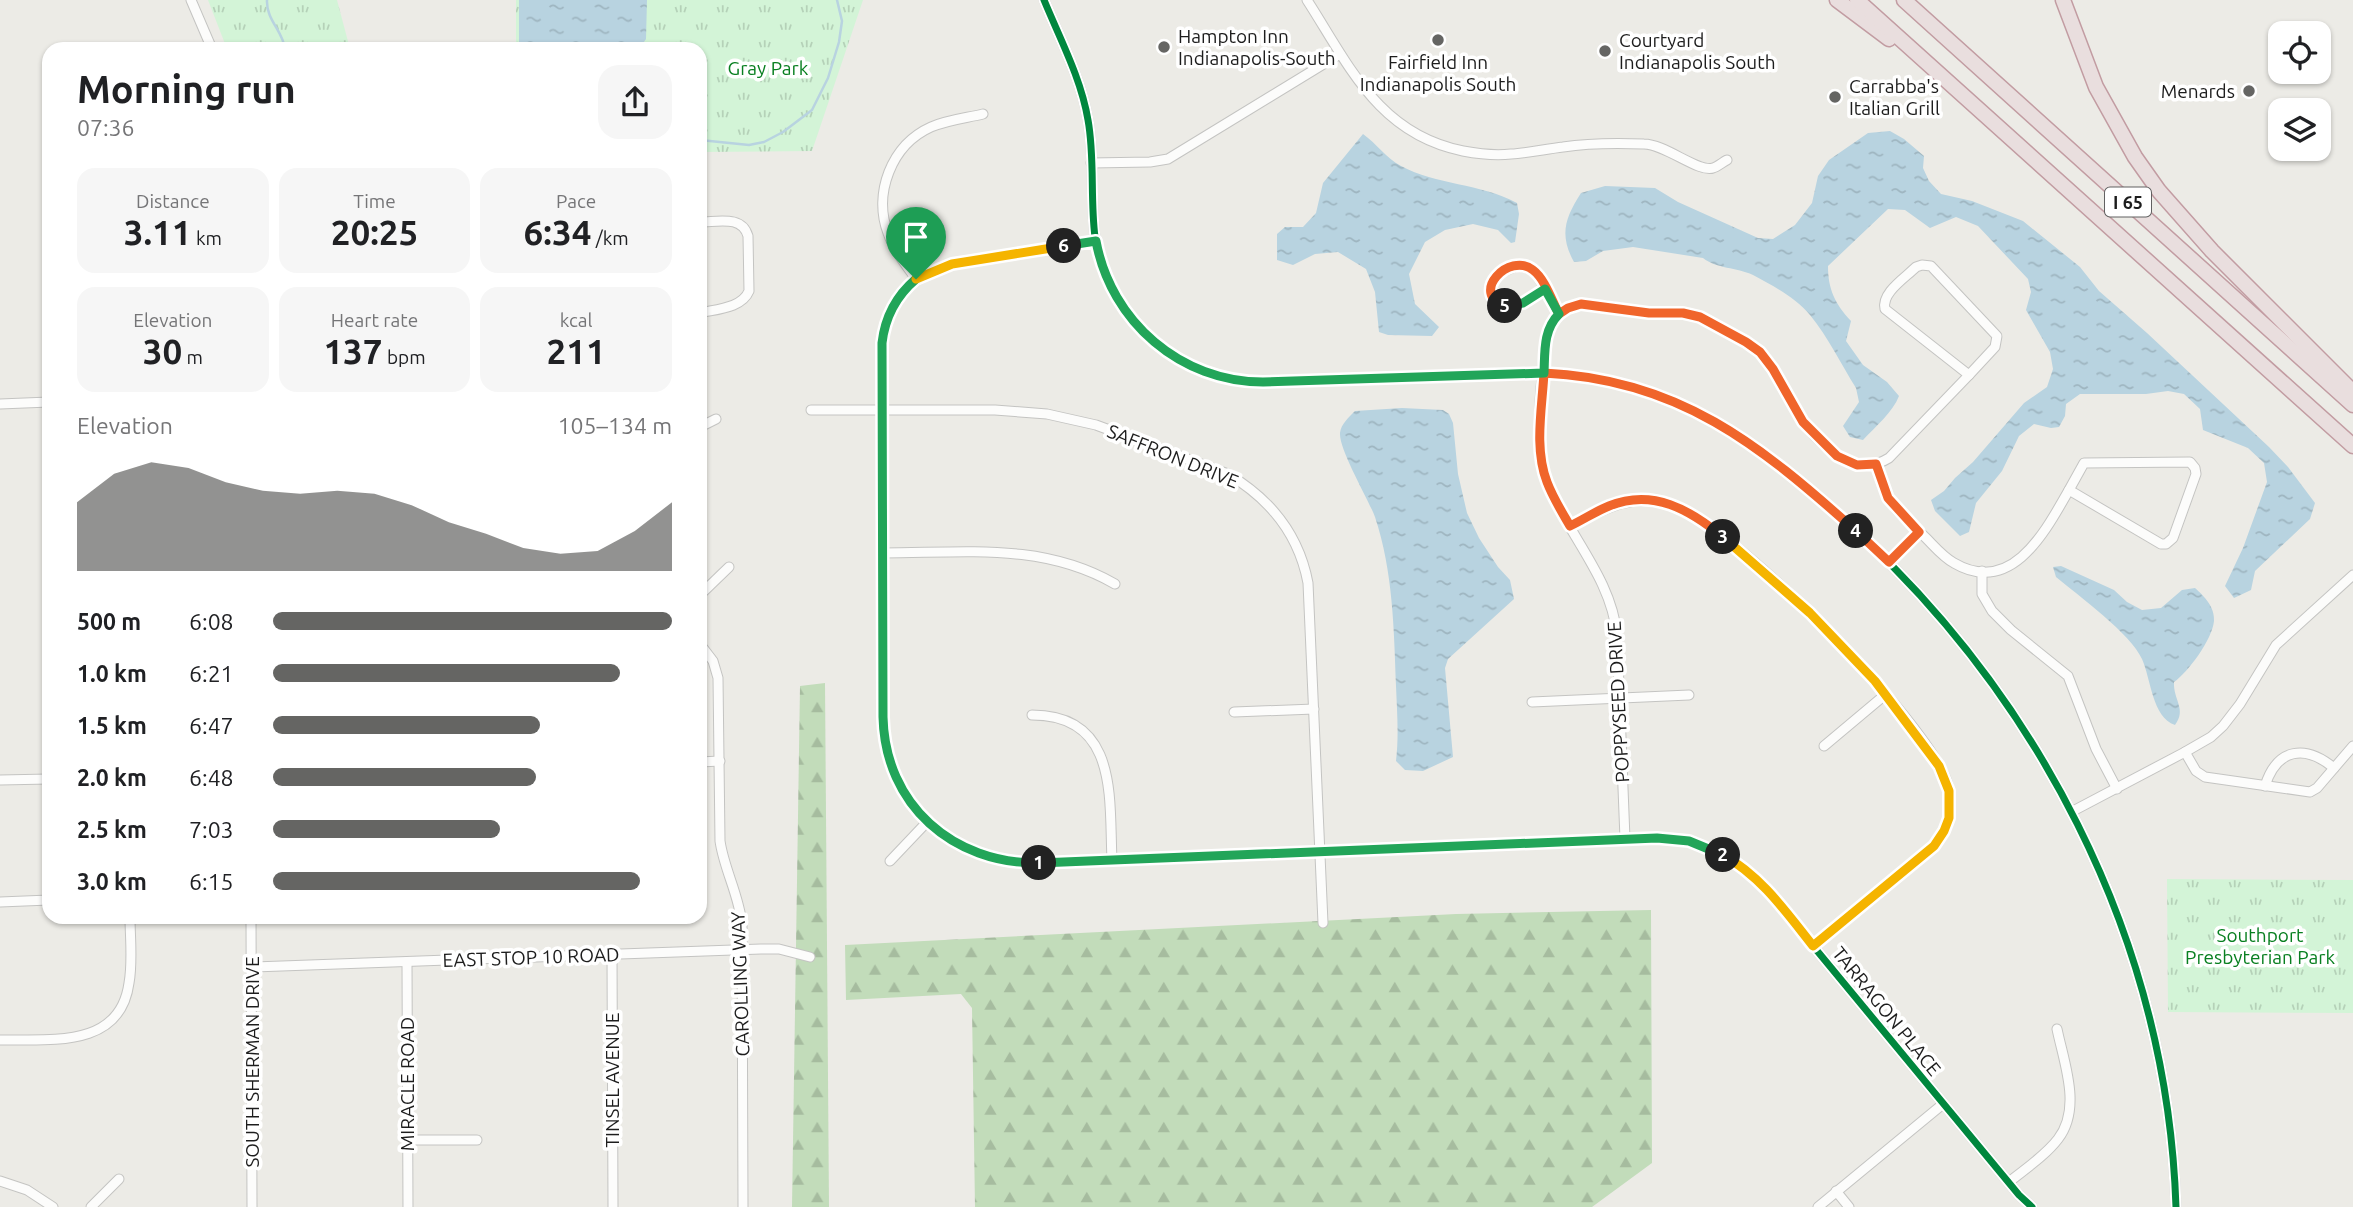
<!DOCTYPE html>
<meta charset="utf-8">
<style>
:root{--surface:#fff;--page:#f6f6f6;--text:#202124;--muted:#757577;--accent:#656563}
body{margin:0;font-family:Ubuntu,sans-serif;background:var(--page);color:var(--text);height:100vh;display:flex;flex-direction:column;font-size:26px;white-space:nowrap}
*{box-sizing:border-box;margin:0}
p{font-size:23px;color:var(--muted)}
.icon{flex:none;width:38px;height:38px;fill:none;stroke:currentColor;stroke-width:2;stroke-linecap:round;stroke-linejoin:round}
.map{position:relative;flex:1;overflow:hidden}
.panel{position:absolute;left:42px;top:42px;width:665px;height:882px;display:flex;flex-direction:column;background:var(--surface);border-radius:21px;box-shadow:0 2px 5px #0004}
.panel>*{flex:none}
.controls{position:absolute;left:2268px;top:21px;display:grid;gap:14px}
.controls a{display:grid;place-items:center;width:63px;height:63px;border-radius:14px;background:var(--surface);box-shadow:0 2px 5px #0004;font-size:35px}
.pin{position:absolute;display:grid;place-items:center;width:60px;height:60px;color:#fff;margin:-72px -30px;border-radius:50% 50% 50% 0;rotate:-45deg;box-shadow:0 0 7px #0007}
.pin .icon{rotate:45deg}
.km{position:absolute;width:35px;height:35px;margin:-18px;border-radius:50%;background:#222;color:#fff;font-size:19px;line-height:35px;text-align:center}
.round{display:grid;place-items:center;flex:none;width:74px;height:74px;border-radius:21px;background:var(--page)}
.head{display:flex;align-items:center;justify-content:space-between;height:119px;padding:0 35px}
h1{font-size:38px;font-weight:700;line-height:52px}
.stats{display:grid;grid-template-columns:repeat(3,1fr);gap:10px;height:119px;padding:7px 35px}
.stats div{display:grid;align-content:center;border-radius:18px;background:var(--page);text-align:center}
.stats b{font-size:35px;font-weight:700}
.stats small{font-size:19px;font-weight:400}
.stats p{font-size:19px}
.chart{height:196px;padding:14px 35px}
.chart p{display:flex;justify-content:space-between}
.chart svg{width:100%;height:126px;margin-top:7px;fill:var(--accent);opacity:.7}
ul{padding:0 35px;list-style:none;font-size:23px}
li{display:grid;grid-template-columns:112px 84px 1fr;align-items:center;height:52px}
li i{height:18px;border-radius:9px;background:var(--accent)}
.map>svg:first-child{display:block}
</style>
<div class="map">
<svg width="2353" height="1207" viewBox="0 0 2353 1207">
<defs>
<pattern id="forest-firs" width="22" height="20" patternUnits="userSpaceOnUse" patternTransform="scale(1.75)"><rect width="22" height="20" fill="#c2dcba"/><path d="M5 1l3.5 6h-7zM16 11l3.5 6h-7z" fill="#a6bc9f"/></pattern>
<pattern id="park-tufts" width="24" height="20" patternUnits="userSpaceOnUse" patternTransform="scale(1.75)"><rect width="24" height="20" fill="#d3f4d7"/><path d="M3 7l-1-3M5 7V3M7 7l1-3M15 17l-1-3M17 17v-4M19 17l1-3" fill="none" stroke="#b5d1b8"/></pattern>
<pattern id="water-ripples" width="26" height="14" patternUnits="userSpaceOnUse" patternTransform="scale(1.75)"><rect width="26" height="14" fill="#b8d3e0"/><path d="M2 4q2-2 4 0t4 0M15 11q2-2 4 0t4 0" fill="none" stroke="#9eb5c0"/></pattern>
</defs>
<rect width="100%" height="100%" fill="#ecebe6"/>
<!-- forest -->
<g fill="url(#forest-firs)">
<path d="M 825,683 L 829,1207 L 792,1207 L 800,686 Z"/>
<path d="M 1651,910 L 1652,1163 L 1592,1207 L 975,1207 L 972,1008 L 961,994 L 846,1000 L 845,945 L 1456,914 Z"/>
</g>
<!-- park -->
<g fill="url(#park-tufts)">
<path d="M 208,0 L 337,0 L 350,49 L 227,49 Z"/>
<path d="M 516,0 L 863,0 L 812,151 L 700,152 L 700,49 L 516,49 Z"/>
<path d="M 2167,879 L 2353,880 L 2353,1013 L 2168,1012 Z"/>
</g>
<!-- water -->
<g fill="url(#water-ripples)">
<path d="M 519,0 L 647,0 L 646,39 L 639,49 L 527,49 L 519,43 Z"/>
<path d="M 1890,131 L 1904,139 L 1924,156 L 1923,168 L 1929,181 L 1941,194 L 1972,201 L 2023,221 L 2080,267 L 2099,291 L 2147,333 L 2269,447 L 2288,467 L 2315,503 L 2310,519 L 2255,571 L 2251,590 L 2234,598 L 2225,586 L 2243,548 L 2267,482 L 2264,463 L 2248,448 L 2203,430 L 2200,409 L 2184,394 L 2168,391 L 2146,394 L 2080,394 L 2066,404 L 2065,416 L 2059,427 L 2051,428 L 2034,424 L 2019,436 L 2002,471 L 1976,503 L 1969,532 L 1960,536 L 1935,511 L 1931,500 L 1944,491 L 1955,478 L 1973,462 L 2024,403 L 2047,387 L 2053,369 L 2050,352 L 2026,310 L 2031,292 L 2028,279 L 1978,226 L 1956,217 L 1930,228 L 1905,210 L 1888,209 L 1828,266 C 1828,289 1835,304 1851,321 L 1846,341 L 1863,365 L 1887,382 L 1899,396 C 1893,412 1875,427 1863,440 L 1850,437 L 1843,426 L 1859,402 L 1856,388 C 1841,364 1828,337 1810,315 C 1796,298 1772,285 1753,275 C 1736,267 1717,269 1703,258 L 1633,247 L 1603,251 L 1586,261 L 1574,262 C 1559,235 1565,218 1581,193 L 1605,186 L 1655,188 L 1678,202 L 1758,238 L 1773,239 L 1795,225 L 1812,203 L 1818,176 L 1829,160 L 1868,133 Z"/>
<path d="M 1363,134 C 1377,144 1386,158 1401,166 C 1436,185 1480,183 1517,203 L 1519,214 L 1515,242 L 1511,243 L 1498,230 L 1473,224 L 1445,230 L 1425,242 L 1409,274 L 1415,304 L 1439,327 L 1432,336 L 1388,335 L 1379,332 L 1375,292 L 1366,269 L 1338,252 L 1315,254 L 1293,265 L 1277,260 L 1277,234 L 1285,227 L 1303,227 L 1316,213 L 1323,183 Z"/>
<path d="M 1402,408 L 1443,410 L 1449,414 L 1453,423 L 1458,474 L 1467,513 L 1479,538 L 1498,567 L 1510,580 L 1514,599 L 1448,659 L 1445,668 L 1453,757 L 1423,771 L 1405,770 L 1396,761 C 1399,736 1397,711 1396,686 C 1394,629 1393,571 1375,517 C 1368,498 1339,450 1340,433 C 1341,424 1349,417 1355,411 Z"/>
<path d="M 2061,566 L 2114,590 L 2127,602 L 2142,610 L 2161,608 L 2182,590 L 2195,588 C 2204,596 2215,607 2214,621 C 2212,640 2188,672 2174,682 C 2173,700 2187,709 2175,725 C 2152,717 2151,679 2142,659 C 2131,634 2079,596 2056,577 L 2053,567 Z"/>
</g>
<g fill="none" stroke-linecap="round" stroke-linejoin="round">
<!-- stream -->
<g stroke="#b8d3e0" stroke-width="2.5">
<path d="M 267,0 C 266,20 283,31 285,49"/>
<path d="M 700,140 L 749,145 L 764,142 L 783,132 L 812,110 L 828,78 L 839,42 L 842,21 L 837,0"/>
</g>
<defs>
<g id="minor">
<path d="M 191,0 L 212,49"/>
<path d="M 1044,0 C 1060,39 1081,78 1088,120 C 1095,158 1090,198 1095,237 C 1102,294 1141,343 1193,367 C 1213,376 1234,379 1255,382 C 1321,382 1388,377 1454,375 C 1506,373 1559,369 1610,381 C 1703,403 1764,451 1835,512 C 2036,688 2167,937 2176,1207"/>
<path d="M 1307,0 C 1349,65 1378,134 1463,151 C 1479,154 1494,156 1511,154 C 1528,153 1546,149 1563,147 C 1589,143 1618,143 1644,144 C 1665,144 1699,173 1713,168 C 1717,167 1723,162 1727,160"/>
<path d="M 1091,163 L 1150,162 L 1168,159 L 1340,54"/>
<path d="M 700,222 C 718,222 742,215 748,236 L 749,291 C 742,308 717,309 700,313"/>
<path d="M 1096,241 L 952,264 C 910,277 884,301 882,348 L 883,730 C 892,806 945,852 1019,863 L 1657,838 C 1698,839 1732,855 1761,883 L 2019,1195 L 2032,1207"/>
<path d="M 1922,265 L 1931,266 L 1997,336 L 1995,347 L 1969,375 L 1885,309 C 1881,293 1905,278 1916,267 Z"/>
<path d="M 1517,266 C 1534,267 1538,276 1545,289 C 1532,298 1520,307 1503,306 L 1493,297 L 1492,282 L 1500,273 Z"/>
<path d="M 916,279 C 906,265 894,250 888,233 C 873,194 891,145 931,127 C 947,120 966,118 983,114"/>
<path d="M 1545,289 L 1559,314"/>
<path d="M 0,404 L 49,402"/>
<path d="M 811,410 L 995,410 L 1047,414 L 1096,425 L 1228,474 C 1270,499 1299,535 1308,583 L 1323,923"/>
<path d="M 700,427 L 716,419"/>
<path d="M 2190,462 L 2195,468 L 2196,474 L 2173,538 L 2166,544 L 2161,544 L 2069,490 L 2084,463 Z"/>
<path d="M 1876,464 C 1879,474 1882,485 1886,494 C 1894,511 1913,525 1926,538 C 1935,547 1943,557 1954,563 C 2012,597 2046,530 2069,490"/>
<path d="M 1571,526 C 1602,510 1629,494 1666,503 C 1726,517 1931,724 1948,785 C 1955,811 1946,835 1927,852 L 1813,946"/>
<path d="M 883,553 C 964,553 1042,542 1115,584"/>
<path d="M 1889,562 L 1919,532"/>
<path d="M 1982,571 L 1982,594 L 1992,611 L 2011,630 L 2068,676 L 2096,749 L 2117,789"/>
<path d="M 2353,575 L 2276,645 L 2240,704 L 2223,726 L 2211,737 L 2185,752 L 2196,771 L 2205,777 L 2310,792 L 2317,788 L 2353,746"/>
<path d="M 700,595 L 729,567"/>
<path d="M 700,644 L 713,661 L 718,678 L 720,841 C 724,869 739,895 742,924 L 743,1207"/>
<path d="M 1532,702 L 1689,695"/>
<path d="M 1234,712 L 1314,709"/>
<path d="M 1032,715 C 1119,715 1109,799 1112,860"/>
<path d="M 1824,746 L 1886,694"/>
<path d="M 700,762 L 720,761"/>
<path d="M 0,780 L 49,779"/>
<path d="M 2265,786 C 2277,748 2305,744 2334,768"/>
<path d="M 2073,811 L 2185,752"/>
<path d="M 1625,839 L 1617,635 C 1611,575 1565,533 1546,478 C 1533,442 1542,377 1546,338 C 1557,288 1611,309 1646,312 C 1662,314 1679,311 1694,315 C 1708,320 1748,341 1759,351 C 1778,368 1785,394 1798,415 C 1808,431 1824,446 1839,457 C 1855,468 1873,468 1889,458 L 1969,375"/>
<path d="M 890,861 L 927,822"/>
<path d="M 0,902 L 49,900"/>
<path d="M 251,917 L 252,1207"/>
<path d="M 612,953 L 613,1207"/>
<path d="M 407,962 L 408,1207"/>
<path d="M 251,967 L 761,949 L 779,949 L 810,957"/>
<path d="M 0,1040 C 50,1039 120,1049 129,983 C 133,961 130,938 130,917"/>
<path d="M 408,1140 L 477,1140"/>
<path d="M 0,1181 L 27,1190 L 53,1207"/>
<path d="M 2009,1182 C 2025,1169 2045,1156 2058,1139 C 2082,1108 2064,1063 2057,1029"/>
<path d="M 1836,1191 L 1849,1207"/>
<path d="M 91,1207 L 119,1179"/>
<path d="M 1818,1207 L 1943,1104"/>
</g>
<g id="highway">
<path d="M 1837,0 L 1889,39"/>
<path d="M 1857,0 L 2353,446"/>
<path d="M 1904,0 L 2353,405"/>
<path d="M 2063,0 L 2096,87 L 2135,157 L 2159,191 L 2212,251 L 2353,392"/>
</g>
</defs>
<!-- minor casing -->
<use href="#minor" stroke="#c4c4c2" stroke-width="11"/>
<!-- highway casing -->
<use href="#highway" stroke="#c29ca2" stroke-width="17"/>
<!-- minor -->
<use href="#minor" stroke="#fcfcfb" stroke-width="9"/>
<!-- highway -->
<use href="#highway" stroke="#e9dede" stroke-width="14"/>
<defs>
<g id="cycleway">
<path d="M 1044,0 C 1060,39 1081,78 1088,120 C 1095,158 1090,198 1095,237 C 1102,294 1141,343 1193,367 C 1213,376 1234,379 1255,382 C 1321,382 1388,377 1454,375 C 1506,373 1559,369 1610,381 C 1703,403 1764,451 1835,512 C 2036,688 2167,937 2176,1207"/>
<path d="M 1096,241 L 952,264 C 910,277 884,301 882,348 L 883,730 C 892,806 945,852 1019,863 L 1657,838 C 1698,839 1732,855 1761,883 L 2019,1195 L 2032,1207"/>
</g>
</defs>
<!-- cycleway casing -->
<use href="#cycleway" stroke="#fff" stroke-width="11"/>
<!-- cycleway -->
<use href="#cycleway" stroke="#00873e" stroke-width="7"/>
</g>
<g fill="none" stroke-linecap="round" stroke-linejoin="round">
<defs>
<path id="split-1" d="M 916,279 C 896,296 885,317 882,343 L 883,717 C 885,805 953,864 1039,863"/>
<path id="split-2" d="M 1039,863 L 1657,838 L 1689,841 L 1723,855"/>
<path id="split-3" d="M 1723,537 L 1810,613 L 1875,681 L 1939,766 L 1949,791 L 1949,818 L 1944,831 L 1934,846 L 1813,946 C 1786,912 1761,876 1723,855"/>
<path id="split-4" d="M 1723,537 C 1690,510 1653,488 1609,506 C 1596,511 1583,520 1570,526 C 1562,512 1553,498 1547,482 C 1534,448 1542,409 1544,373 C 1679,379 1760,445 1856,531"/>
<path id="split-5" d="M 1505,306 C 1469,294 1509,251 1533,270 C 1545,279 1552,301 1559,314 L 1568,308 L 1581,304 L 1649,313 L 1683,313 L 1700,317 L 1746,342 L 1760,352 L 1773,369 L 1803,422 L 1837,456 L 1857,465 L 1876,464 L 1888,498 L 1919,532 L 1889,562 L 1856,531"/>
<path id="split-6" d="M 1064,246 L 1096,241 C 1111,322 1181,382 1263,382 L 1544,373 C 1545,352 1543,330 1559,314 L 1545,289 L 1523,303 L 1505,306"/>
<path id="split-7" d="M 916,279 L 952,264 L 1064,246"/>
</defs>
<!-- split-1 casing -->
<use href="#split-1" stroke="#fff" stroke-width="14"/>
<!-- split-2 casing -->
<use href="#split-2" stroke="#fff" stroke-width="14"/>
<!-- split-3 casing -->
<use href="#split-3" stroke="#fff" stroke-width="14"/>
<!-- split-4 casing -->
<use href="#split-4" stroke="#fff" stroke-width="14"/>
<!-- split-5 casing -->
<use href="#split-5" stroke="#fff" stroke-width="14"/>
<!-- split-6 casing -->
<use href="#split-6" stroke="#fff" stroke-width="14"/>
<!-- split-7 casing -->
<use href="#split-7" stroke="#fff" stroke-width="14"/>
<!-- split-1 -->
<use href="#split-1" stroke="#22a559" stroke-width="9"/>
<!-- split-2 -->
<use href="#split-2" stroke="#22a559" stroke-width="9"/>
<!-- split-3 -->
<use href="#split-3" stroke="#f5b400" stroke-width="9"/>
<!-- split-4 -->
<use href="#split-4" stroke="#f0652b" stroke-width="9"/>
<!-- split-5 -->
<use href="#split-5" stroke="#f0652b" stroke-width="9"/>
<!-- split-6 -->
<use href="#split-6" stroke="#22a559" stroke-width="9"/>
<!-- split-7 -->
<use href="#split-7" stroke="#f5b400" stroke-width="9"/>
</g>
<!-- markers -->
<g fill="#656563" stroke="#fff" stroke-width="2.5">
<circle cx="1438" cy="40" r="7"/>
<circle cx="1164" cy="47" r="7"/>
<circle cx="1605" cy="51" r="7"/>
<circle cx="2249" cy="91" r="7"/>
<circle cx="1835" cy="97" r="7"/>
</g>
<g text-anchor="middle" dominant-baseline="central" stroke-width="7" stroke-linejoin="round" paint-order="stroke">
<!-- shield labels -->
<rect fill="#fff" stroke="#616161" stroke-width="2" x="2105" y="187.5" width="46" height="29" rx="5"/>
<g font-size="18" font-weight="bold" fill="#1d1d1d">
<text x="2128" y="202">I 65</text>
</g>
<!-- poi labels -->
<g font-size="19" fill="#1d1d1d" stroke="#fff" text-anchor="start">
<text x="1178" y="36">Hampton Inn<tspan x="1178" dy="22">Indianapolis-South</tspan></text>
<text x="1619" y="40">Courtyard<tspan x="1619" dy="22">Indianapolis South</tspan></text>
<text x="1438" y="62" text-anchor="middle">Fairfield Inn<tspan x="1438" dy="22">Indianapolis South</tspan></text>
<text x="1849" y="86">Carrabba's<tspan x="1849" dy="22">Italian Grill</tspan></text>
<text x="2235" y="91" text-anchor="end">Menards</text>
</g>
<!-- park labels -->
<g font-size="19" fill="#087f20" stroke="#fff">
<text x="768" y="68">Gray Park</text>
<text x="2260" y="935">Southport<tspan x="2260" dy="22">Presbyterian Park</tspan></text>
</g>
<!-- street labels -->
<g font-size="19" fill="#1d1d1d" stroke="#fff">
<text transform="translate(1173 456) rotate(22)">SAFFRON DRIVE</text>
<text transform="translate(1618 702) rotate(-93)">POPPYSEED DRIVE</text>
<text transform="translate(531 957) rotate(-2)">EAST STOP 10 ROAD</text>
<text transform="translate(740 984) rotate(-92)">CAROLLING WAY</text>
<text transform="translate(1887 1011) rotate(51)">TARRAGON PLACE</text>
<text transform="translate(252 1062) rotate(-90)">SOUTH SHERMAN DRIVE</text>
<text transform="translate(612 1080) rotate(-90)">TINSEL AVENUE</text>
<text transform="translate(407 1084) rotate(-90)">MIRACLE ROAD</text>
</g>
</g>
</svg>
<div class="controls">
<a><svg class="icon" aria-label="locate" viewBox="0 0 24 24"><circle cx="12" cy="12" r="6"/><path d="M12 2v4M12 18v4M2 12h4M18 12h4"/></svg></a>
<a><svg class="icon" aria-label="layers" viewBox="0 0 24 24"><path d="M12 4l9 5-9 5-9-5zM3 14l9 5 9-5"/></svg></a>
</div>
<div class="pin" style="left:916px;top:279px;background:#1e9e55"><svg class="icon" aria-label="arrive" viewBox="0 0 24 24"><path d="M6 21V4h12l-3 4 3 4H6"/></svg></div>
<b class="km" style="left:1039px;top:863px">1</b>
<b class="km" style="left:1723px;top:855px">2</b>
<b class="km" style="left:1723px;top:537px">3</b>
<b class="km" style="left:1856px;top:531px">4</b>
<b class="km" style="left:1505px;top:306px">5</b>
<b class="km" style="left:1064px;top:246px">6</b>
<section class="panel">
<div class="head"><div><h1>Morning run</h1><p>07:36</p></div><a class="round"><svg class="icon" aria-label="share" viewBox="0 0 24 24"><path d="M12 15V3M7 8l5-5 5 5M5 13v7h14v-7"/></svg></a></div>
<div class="stats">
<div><p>Distance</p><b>3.11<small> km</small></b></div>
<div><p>Time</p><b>20:25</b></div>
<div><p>Pace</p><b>6:34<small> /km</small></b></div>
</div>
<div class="stats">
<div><p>Elevation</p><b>30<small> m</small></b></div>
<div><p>Heart rate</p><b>137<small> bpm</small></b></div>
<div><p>kcal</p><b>211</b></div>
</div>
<div class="chart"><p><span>Elevation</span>105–134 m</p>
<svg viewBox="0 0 160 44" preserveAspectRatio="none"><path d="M0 44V20L10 10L20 6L30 8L40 13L50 16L60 17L70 16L80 17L90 21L100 27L110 31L120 36L130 38L140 37L150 30L160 20V44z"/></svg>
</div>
<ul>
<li><b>500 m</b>6:08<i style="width:100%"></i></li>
<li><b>1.0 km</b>6:21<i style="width:87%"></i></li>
<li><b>1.5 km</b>6:47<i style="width:67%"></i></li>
<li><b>2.0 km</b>6:48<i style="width:66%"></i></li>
<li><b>2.5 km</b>7:03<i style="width:57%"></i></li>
<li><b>3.0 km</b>6:15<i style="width:92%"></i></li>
</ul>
</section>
</div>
